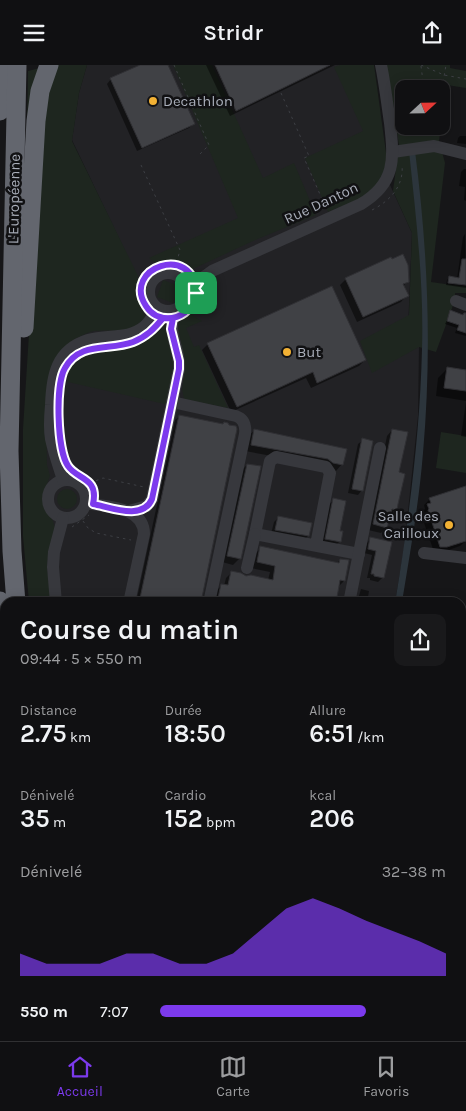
<!DOCTYPE html>
<html lang="fr">
<meta charset="utf-8">
<style>
:root{--surface:#101012;--page:#19191b;--text:#f1f3f6;--muted:#9c9d9f;--line:#303032;--accent:#7c3aed}
body{margin:0;font-family:Karla,sans-serif;background:var(--page);color:var(--text);height:100vh;display:flex;flex-direction:column;font-size:19px;white-space:nowrap}
*{box-sizing:border-box;margin:0}
p{font-size:16px;color:var(--muted)}
.icon{flex:none;width:28px;height:28px;fill:none;stroke:currentColor;stroke-width:2;stroke-linecap:round;stroke-linejoin:round}
.map{position:relative;flex:1;overflow:hidden}
.details{position:absolute;left:0px;top:532px;width:466px;height:444px;display:flex;flex-direction:column;background:var(--surface);border-radius:15px 15px 0 0;box-shadow:0 2px 12px #0003,0 0 0 1px var(--line)}
.details>*{flex:none}
.needle{width:32px;rotate:68deg}
.controls{position:absolute;left:395px;top:15px;display:grid;gap:10px}
.controls a{display:grid;place-items:center;width:55px;height:55px;border-radius:10px;background:var(--surface);box-shadow:0 2px 12px #0003,0 0 0 1px var(--line);font-size:25px}
.pin{position:absolute;display:grid;place-items:center;width:42px;height:42px;color:#fff;margin:-21px;border-radius:10px;box-shadow:0 2px 8px #0006}
.round{display:grid;place-items:center;flex:none;width:52px;height:52px;border-radius:10px;background:var(--page)}
.overview{display:flex;align-items:center;justify-content:space-between;height:85px;padding:0 20px}
h1{font-size:28px;font-weight:600;line-height:38px}
.metrics{display:grid;grid-template-columns:repeat(3,1fr);gap:8px;height:85px;padding:5px 20px}
.metrics div{display:grid;align-content:center}
.metrics b{font-size:25px;font-weight:600}
.metrics small{font-size:14px;font-weight:400}
.metrics p{font-size:14px}
.chart{height:140px;padding:10px 20px}
.chart p{display:flex;justify-content:space-between}
.chart svg{width:100%;height:90px;margin-top:5px;fill:var(--accent);opacity:.7}
ul{padding:0 20px;list-style:none;font-size:16px}
li{display:grid;grid-template-columns:80px 60px 1fr;align-items:center;height:38px}
li i{height:12px;border-radius:6px;background:var(--accent)}
header{display:flex;justify-content:space-between;align-items:center;height:65px;padding:0 20px;background:var(--surface);font-size:22px;font-weight:600}
.menu{display:flex;justify-content:space-around;align-items:center;height:70px;border-top:1px solid var(--line);background:var(--surface);font-size:14px;color:var(--muted)}
.menu a{display:grid;justify-items:center;gap:2px}
.menu .on{color:var(--accent)}
.map>svg:first-child{display:block}
</style>
<header><svg class="icon" aria-label="menu" viewBox="0 0 24 24"><path d="M4 6h16M4 12h16M4 18h16"/></svg>Stridr<svg class="icon" aria-label="share" viewBox="0 0 24 24"><path d="M12 15V3M7 8l5-5 5 5M5 13v7h14v-7"/></svg></header>
<div class="map">
<svg width="466" height="976" viewBox="0 0 466 976">
<rect width="100%" height="100%" fill="#161618"/>
<!-- built -->
<path fill="#222225" d="M 87,0 L 350,0 L 363,61 L 412,168 L 407,288 L 419,281 L 418,351 L 404,484 L 395,537 L 52,537 L 47,503 L 49,483 L 33,433 L 45,255 L 139,240 L 137,231 L 137,211 L 72,75 L 79,28 Z"/>
<!-- green -->
<g fill="#1e261f">
<path d="M 52,0 L 87,0 L 79,28 L 72,76 L 138,211 L 137,231 L 145,252 C 126,273 118,263 94,266 C 88,267 81,271 75,274 L 46,346 L 47,400 L 50,411 L 45,424 L 43,440 L 53,456 L 55,464 L 49,483 L 47,503 L 52,537 L 29,537 L 23,471 L 23,364 L 37,141 L 26,140 L 28,6 Z"/>
<path d="M 173,0 L 212,0 L 263,113 L 294,98 L 316,150 L 253,176 L 193,204 L 177,199 L 158,200 L 149,193 L 238,153 Z"/>
<path d="M 340,0 L 374,0 L 387,95 C 382,130 356,135 328,147 L 305,93 L 363,66 L 334,2 Z"/>
<path d="M 386,0 L 450,0 L 450,3 L 466,6 L 466,23 L 447,20 L 441,59 L 441,24 L 404,24 L 404,61 L 441,61 L 439,76 L 445,98 L 431,217 L 466,222 L 466,228 L 455,228 L 455,235 L 436,287 L 419,282 L 372,308 L 360,276 L 409,250 L 412,168 L 393,126 L 399,81 L 394,44 Z"/>
<path d="M 163,215 L 179,221 L 173,238 L 157,232 Z"/>
<path d="M 190,249 L 202,256 L 186,263 L 194,282 L 199,280 L 228,343 L 184,334 L 182,324 L 185,304 L 178,258 Z"/>
<path d="M 156,258 L 166,259 L 175,301 L 169,340 L 68,317 C 66,307 68,300 75,293 C 97,273 118,285 139,275 C 145,271 151,264 156,258 Z"/>
<path d="M 441,367 L 466,371 L 466,408 L 436,403 Z"/>
<circle cx="67" cy="434" r="10"/>
<path d="M 0,635 L 5,662 L 5,971 L 6,971 L 0,975 Z"/>
<path d="M 466,909 L 466,972 L 462,976 L 403,976 L 404,971 L 461,971 L 461,912 Z"/>
<path d="M 134,971 L 193,971 L 194,974 L 211,971 L 283,971 L 266,976 L 136,976 Z"/>
<path d="M 331,971 L 389,971 L 387,976 L 317,976 Z"/>
</g>
<!-- water -->
<path fill="#2c353c" d="M 409,86 L 415,86 C 428,186 432,286 423,388 C 419,438 410,488 402,537 L 395,538 C 409,453 420,369 422,284 C 424,218 416,152 409,86 Z"/>
<!-- shadow -->
<g fill="#0007">
<path d="M 143,0 L 167,0 L 193,59 L 189,63 L 137,86 L 107,19 L 111,14 Z"/>
<path d="M 206,0 L 335,0 L 230,51 Z"/>
<path d="M 460,71 L 466,71 L 466,79 L 457,78 L 458,73 Z"/>
<path d="M 464,104 L 466,104 L 466,136 L 464,135 L 465,122 L 459,121 L 461,107 Z"/>
<path d="M 465,169 L 466,223 L 446,220 L 447,215 L 449,213 L 457,214 L 463,172 Z"/>
<path d="M 346,214 L 408,216 L 403,221 L 407,230 L 401,237 L 357,257 L 340,220 Z"/>
<path d="M 451,247 L 466,252 L 466,271 L 455,268 L 457,263 L 445,259 Z"/>
<path d="M 208,279 L 365,295 L 359,301 L 311,323 L 306,313 L 231,347 L 202,285 Z"/>
<path d="M 447,304 L 466,306 L 466,336 L 436,331 L 438,313 Z"/>
<path d="M 466,337 L 466,372 L 461,371 Z"/>
<path d="M 180,351 L 236,368 L 200,538 L 136,538 L 175,355 Z"/>
<path d="M 255,365 L 342,399 L 336,406 L 327,404 L 321,400 L 245,386 L 248,371 Z"/>
<path d="M 392,365 L 398,408 L 396,444 L 390,450 L 386,462 L 381,468 L 368,465 L 387,371 Z"/>
<path d="M 363,375 L 362,425 L 358,430 L 348,428 L 358,379 Z"/>
<path d="M 247,400 L 240,493 L 233,500 L 222,497 L 241,406 Z"/>
<path d="M 466,425 L 466,476 L 460,481 L 440,488 L 434,487 L 422,452 L 422,447 L 425,444 L 424,440 L 430,434 Z"/>
<path d="M 334,435 L 339,477 L 335,481 L 322,478 L 329,439 Z"/>
<path d="M 279,452 L 308,471 L 304,475 L 271,469 L 274,457 Z"/>
<path d="M 371,473 L 391,478 L 383,512 L 378,517 L 370,515 L 370,513 L 367,513 L 372,490 L 364,488 L 367,478 Z"/>
<path d="M 261,483 L 336,499 L 340,495 L 348,496 L 344,516 L 338,522 L 334,538 L 213,538 L 216,526 L 222,520 L 224,521 L 226,513 L 232,507 L 245,512 L 268,515 L 270,507 L 251,503 L 255,489 Z"/>
<path d="M 361,524 L 369,526 L 367,538 L 357,538 Z"/>
<path d="M 466,738 L 466,755 L 463,754 Z"/>
<path d="M 466,765 L 466,798 L 464,810 L 465,811 L 462,818 L 461,794 Z"/>
<path d="M 461,838 L 466,841 L 466,867 L 461,871 Z"/>
</g>
<!-- building -->
<g fill="#404145" stroke="#303034">
<path d="M 140,0 L 168,0 L 195,59 L 142,83 L 110,13 Z"/>
<path d="M 215,0 L 330,0 L 236,46 Z"/>
<path d="M 403,189 L 408,200 L 409,217 L 403,219 L 409,231 L 363,252 L 345,213 L 391,192 L 392,194 Z"/>
<path d="M 462,194 L 466,194 L 466,220 L 448,218 L 449,211 L 459,213 Z"/>
<path d="M 332,221 L 366,295 L 317,318 L 313,307 L 237,342 L 207,278 Z"/>
<path d="M 450,245 L 463,250 L 464,248 L 466,248 L 466,268 L 457,265 L 459,260 L 447,256 Z"/>
<path d="M 447,302 L 466,305 L 466,326 L 444,323 Z"/>
<path d="M 179,350 L 223,359 L 224,357 L 228,358 L 229,360 L 236,361 L 237,364 L 201,537 L 139,538 Z"/>
<path d="M 254,364 L 347,384 L 343,400 L 333,398 L 328,394 L 251,380 Z"/>
<path d="M 392,364 L 408,367 L 399,407 L 405,409 L 398,439 L 397,445 L 392,444 L 387,463 L 373,459 Z"/>
<path d="M 362,373 L 373,376 L 363,426 L 352,424 Z"/>
<path d="M 247,399 L 261,401 L 241,494 L 227,491 Z"/>
<path d="M 466,421 L 466,476 L 447,482 L 440,482 L 428,445 L 429,444 L 427,439 L 431,438 L 429,433 Z"/>
<path d="M 333,433 L 346,436 L 340,466 L 343,466 L 341,477 L 325,474 Z"/>
<path d="M 278,451 L 312,458 L 309,471 L 275,465 Z"/>
<path d="M 370,472 L 392,477 L 384,513 L 374,511 L 374,509 L 371,509 L 376,486 L 368,484 Z"/>
<path d="M 260,481 L 339,498 L 340,494 L 349,495 L 345,516 L 340,515 L 336,538 L 217,538 L 221,519 L 228,520 L 231,506 L 241,508 L 246,511 L 251,510 L 273,515 L 275,501 L 257,497 Z"/>
</g>
<g fill="none" stroke-linecap="round" stroke-linejoin="round">
<!-- path -->
<g stroke="#3d3f44" stroke-width="1" stroke-dasharray="2.5 4" stroke-linecap="butt">
<path d="M 174,0 L 209,80 L 199,90"/>
<path d="M 421,0 L 444,10 L 466,14"/>
<path d="M 421,1 L 424,24"/>
<path d="M 281,28 L 309,91 L 304,93 L 326,143"/>
<path d="M 441,30 L 446,0"/>
<path d="M 429,61 L 430,70"/>
<path d="M 435,70 L 437,61"/>
<path d="M 141,100 L 180,185 L 176,200"/>
<path d="M 372,145 C 390,136 404,121 402,100"/>
<circle cx="168" cy="226" r="27"/>
<path d="M 187,207 L 194,205"/>
<path d="M 72,406 L 88,417 L 94,429"/>
<path d="M 90,418 L 103,413 L 144,422"/>
<path d="M 83,456 L 88,463 L 96,468 L 131,475"/>
<path d="M 72,462 L 89,450"/>
</g>
<!-- minor -->
<g stroke="#37383d" stroke-width="12">
<path d="M 393,87 L 434,81 L 466,89"/>
<circle cx="168" cy="227" r="19"/>
<path d="M 187,224 L 212,206 L 361,139 C 396,118 394,94 390,58 C 387,38 385,19 381,0"/>
<path d="M 456,236 L 466,240"/>
<path d="M 172,337 L 236,351 C 244,354 246,361 245,369 L 209,538"/>
<circle cx="67" cy="434" r="19"/>
<path d="M 63,415 C 59,402 54,388 51,374 C 49,363 50,351 51,340 C 52,311 56,285 88,275 C 107,269 128,275 144,262 C 150,257 153,250 158,244"/>
<path d="M 86,438 C 106,442 144,441 144,469 L 129,538"/>
<path d="M 129,446 L 147,441 L 152,434 L 179,304 C 181,283 163,264 178,244"/>
<path d="M 316,480 L 330,408 L 326,402 L 276,392 L 270,396 L 255,469 L 359,489"/>
<path d="M 424,488 L 466,493"/>
<path d="M 247,503 L 255,469"/>
<path d="M 56,538 L 53,502 L 54,487 L 63,453"/>
<path d="M 349,538 L 380,383"/>
<path d="M 461,619 L 466,620"/>
<path d="M 461,652 L 466,641"/>
<path d="M 461,734 L 466,703"/>
<path d="M 0,790 L 5,809"/>
<path d="M 461,888 L 466,884"/>
<path d="M 57,971 L 59,976"/>
<path d="M 219,976 L 245,971"/>
<path d="M 395,976 L 396,971"/>
</g>
<!-- highway -->
<g stroke="#63666e" stroke-width="19">
<path d="M 0,46 L 1,0"/>
<path d="M 24,263 L 36,56 L 40,26 L 49,0"/>
<path d="M 0,536 L 5,585"/>
<path d="M 16,538 L 12,486 L 9,386 L 17,0"/>
<path d="M 103,971 L 105,976"/>
<path d="M 121,971 L 122,976"/>
</g>
<!-- rail -->
<g stroke="#4a4c52" stroke-width="2.5" stroke-dasharray="6 5" stroke-linecap="butt">
<path d="M 461,908 L 466,905"/>
<path d="M 279,976 L 297,971"/>
<path d="M 298,976 L 314,971"/>
</g>
</g>
<g fill="none" stroke-linecap="round" stroke-linejoin="round">
<defs>
<path id="route" d="M 196,228 C 194,177 121,203 146,241 C 152,251 162,254 173,253 L 171,264 L 179,296 L 179,304 L 152,434 C 143,456 110,442 93,439 C 99,412 77,415 68,401 C 57,385 55,320 65,303 C 80,276 109,286 133,277 C 146,272 154,264 163,253 C 180,255 193,245 196,228"/>
</defs>
<!-- route casing -->
<use href="#route" stroke="#fff" stroke-width="10"/>
<!-- route -->
<use href="#route" stroke="#7c3aed" stroke-width="6"/>
</g>
<!-- markers -->
<g fill="#f2b134" stroke="#111113" stroke-width="2">
<circle cx="153" cy="36" r="5"/>
<circle cx="287" cy="287" r="5"/>
<circle cx="449" cy="460" r="5"/>
</g>
<g text-anchor="middle" dominant-baseline="central" stroke-width="5" stroke-linejoin="round" paint-order="stroke">
<!-- poi labels -->
<g font-size="15" fill="#a8adb8" stroke="#111113" text-anchor="start">
<text x="163" y="36">Decathlon</text>
<text x="297" y="287">But</text>
<text x="439" y="451" text-anchor="end">Salle des<tspan x="439" dy="17">Cailloux</tspan></text>
</g>
<!-- street labels -->
<g font-size="15" fill="#a8adb8" stroke="#111113">
<text transform="translate(14 134) rotate(-89)">L'Européenne</text>
<text transform="translate(321 138) rotate(-25)">Rue Danton</text>
</g>
</g>
</svg>
<div class="controls">
<a><svg class="needle" viewBox="-14 -14 28 28"><path d="M0-13l5 13h-10z" fill="#e53935"/><path d="M0 13l5-13h-10z" fill="#9c9d9f"/></svg></a>
</div>
<div class="pin" style="left:196px;top:228px;background:#1e9e55"><svg class="icon" aria-label="arrive" viewBox="0 0 24 24"><path d="M6 21V4h12l-3 4 3 4H6"/></svg></div>
<section class="details">
<div class="overview"><div><h1>Course du matin</h1><p>09:44 · 5 × 550 m</p></div><a class="round"><svg class="icon" aria-label="share" viewBox="0 0 24 24"><path d="M12 15V3M7 8l5-5 5 5M5 13v7h14v-7"/></svg></a></div>
<div class="metrics">
<div><p>Distance</p><b>2.75<small> km</small></b></div>
<div><p>Durée</p><b>18:50</b></div>
<div><p>Allure</p><b>6:51<small> /km</small></b></div>
</div>
<div class="metrics">
<div><p>Dénivelé</p><b>35<small> m</small></b></div>
<div><p>Cardio</p><b>152<small> bpm</small></b></div>
<div><p>kcal</p><b>206</b></div>
</div>
<div class="chart"><p><span>Dénivelé</span>32–38 m</p>
<svg viewBox="0 0 160 44" preserveAspectRatio="none"><path d="M0 44V33L10 38L20 38L30 38L40 33L50 33L60 38L70 38L80 33L90 22L100 11L110 6L120 11L130 17L140 22L150 27L160 33V44z"/></svg>
</div>
<ul>
<li><b>550 m</b>7:07<i style="width:72%"></i></li>
</ul>
</section>
</div>
<nav class="menu">
<a class="on"><svg class="icon" aria-label="home" viewBox="0 0 24 24"><path d="M3 11l9-7 9 7M6 9v11h12V9"/></svg>Accueil</a>
<a><svg class="icon" aria-label="map" viewBox="0 0 24 24"><path d="M3 6l6-2 6 2 6-2v14l-6 2-6-2-6 2zM9 4v14M15 6v14"/></svg>Carte</a>
<a><svg class="icon" aria-label="saved" viewBox="0 0 24 24"><path d="M7 4h10v16l-5-4-5 4z"/></svg>Favoris</a>
</nav>
